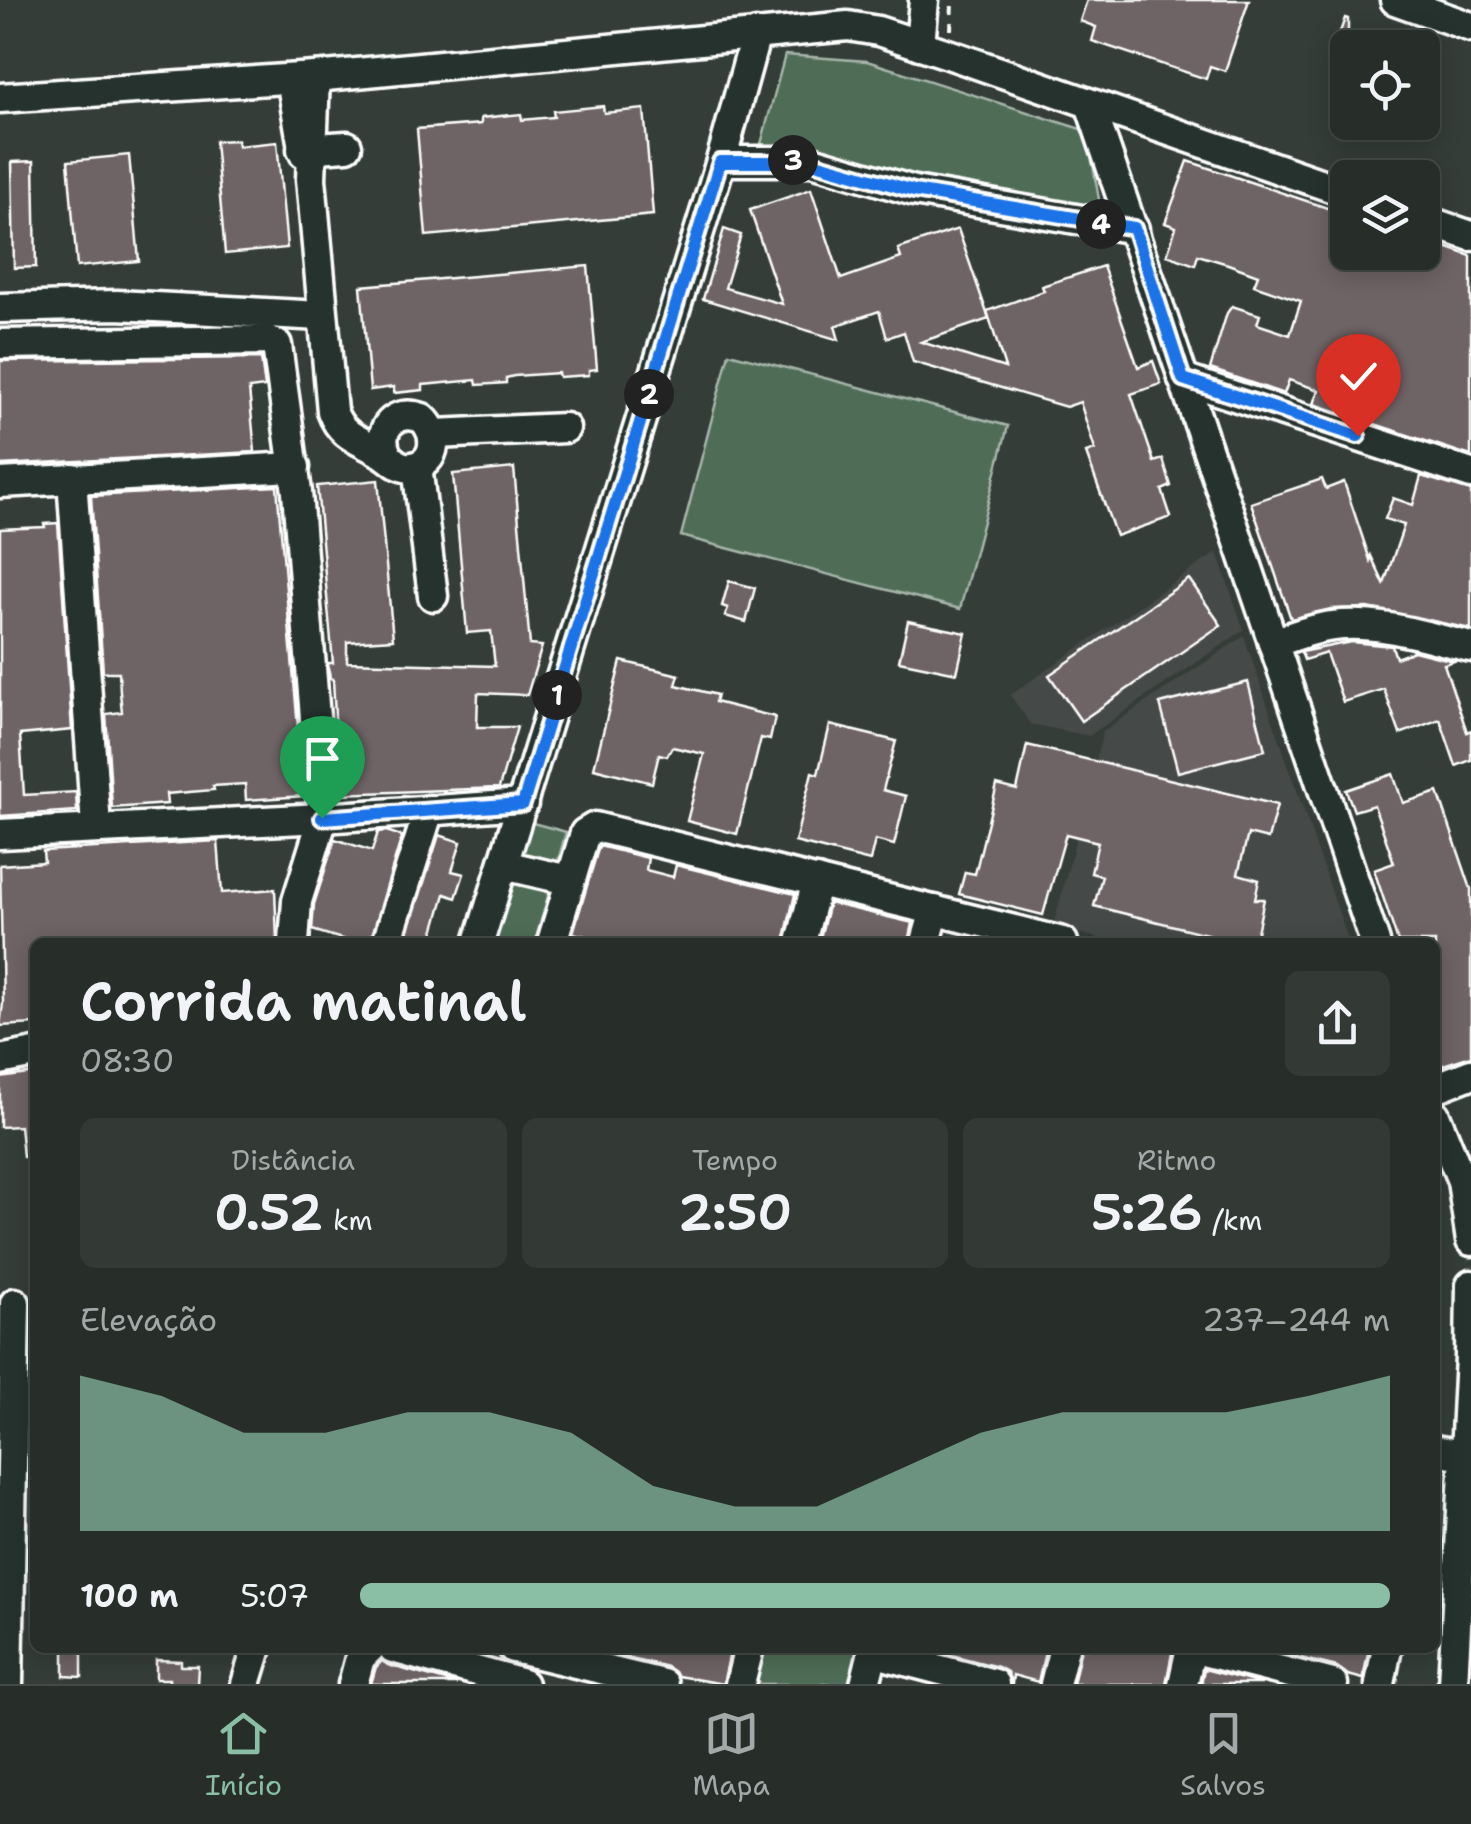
<!DOCTYPE html>
<html lang="pt">
<meta charset="utf-8">
<style>
:root{--surface:#272e2a;--page:#333a36;--text:#f1f3f6;--muted:#a4a8a8;--line:#434a47;--accent:#8abfa5}
body{margin:0;font-family:"Shantell Sans",sans-serif;background:var(--page);color:var(--text);height:100vh;display:flex;flex-direction:column;font-size:38px;white-space:nowrap}
*{box-sizing:border-box;margin:0}
p{font-size:32px;color:var(--muted)}
.icon{flex:none;width:55px;height:55px;fill:none;stroke:currentColor;stroke-width:2;stroke-linecap:round;stroke-linejoin:round}
.map{position:relative;flex:1;overflow:hidden}
.sheet{position:absolute;left:30px;top:938px;width:1410px;height:715px;display:flex;flex-direction:column;background:var(--surface);border-radius:15px;box-shadow:0 5px 25px #0003,0 0 0 2px var(--line)}
.sheet>*{flex:none}
.tools{position:absolute;left:1330px;top:30px;display:grid;gap:20px}
.tools a{display:grid;place-items:center;width:110px;height:110px;border-radius:15px;background:var(--surface);box-shadow:0 5px 25px #0003,0 0 0 2px var(--line);font-size:50px}
.pin{position:absolute;display:grid;place-items:center;width:85px;height:85px;color:#fff;margin:-102px -42px;border-radius:50% 50% 50% 0;rotate:-45deg;box-shadow:0 0 10px #0007}
.pin .icon{rotate:45deg}
.km{position:absolute;width:50px;height:50px;margin:-25px;border-radius:50%;background:#222;color:#fff;font-size:28px;line-height:50px;text-align:center}
.round{display:grid;place-items:center;flex:none;width:105px;height:105px;border-radius:15px;background:var(--page)}
.head{display:flex;align-items:center;justify-content:space-between;height:170px;padding:0 50px}
h1{font-size:55px;font-weight:600;line-height:75px}
.metrics{display:grid;grid-template-columns:repeat(3,1fr);gap:15px;height:170px;padding:10px 50px}
.metrics div{display:grid;align-content:center;border-radius:15px;background:var(--page);text-align:center}
.metrics b{font-size:50px;font-weight:600}
.metrics small{font-size:28px;font-weight:400}
.metrics p{font-size:28px}
.chart{height:280px;padding:20px 50px}
.chart p{display:flex;justify-content:space-between}
.chart svg{width:100%;height:180px;margin-top:10px;fill:var(--accent);opacity:.7}
ul{padding:0 50px;list-style:none;font-size:32px}
li{display:grid;grid-template-columns:160px 120px 1fr;align-items:center;height:75px}
li i{height:25px;border-radius:12px;background:var(--accent)}
.menu{display:flex;justify-content:space-around;align-items:center;height:140px;border-top:2px solid var(--line);background:var(--surface);font-size:28px;color:var(--muted)}
.menu a{display:grid;justify-items:center;gap:5px}
.menu .active{color:var(--accent)}
.map>svg:first-child{display:block}
</style>
<div class="map">
<svg width="1471" height="1684" viewBox="0 0 1471 1684">
<rect width="100%" height="100%" fill="#343d38"/>
<filter id="ink" filterUnits="userSpaceOnUse"><feTurbulence type="fractalNoise" baseFrequency=".01" numOctaves="2"/><feDisplacementMap in="SourceGraphic" scale="20" xChannelSelector="R" yChannelSelector="G"/><feConvolveMatrix kernelMatrix="1 2 1 2 8 2 1 2 1" color-interpolation-filters="sRGB"/></filter>
<g filter="url(#ink)">
<!-- built -->
<g fill="#454846">
<path d="M 1217,552 L 1244,630 L 1089,736 L 1030,724 L 1010,695 Z"/>
<path d="M 1244,636 L 1349,942 L 1114,942 L 1053,927 L 1103,731 Z"/>
</g>
<!-- green -->
<g fill="#4f6d57" stroke="#a7b6ab" stroke-width="2.5">
<path d="M 785,55 L 867,61 L 1087,131 L 1101,211 L 761,144 Z"/>
<path d="M 729,353 L 1008,426 L 960,609 L 681,536 Z"/>
<path d="M 529,822 L 566,832 L 535,942 L 494,942 Z"/>
<path d="M 760,1648 L 865,1648 L 856,1684 L 751,1684 Z"/>
</g>
<!-- building -->
<g fill="#6e6365" stroke="#fff" stroke-width="2.5">
<path d="M 1087,0 L 1249,0 L 1225,71 L 1210,66 L 1206,79 L 1092,41 L 1096,27 L 1080,21 Z"/>
<path d="M 1345,18 L 1348,19 L 1348,72 L 1328,66 Z"/>
<path d="M 603,106 L 604,113 L 644,109 L 653,215 L 426,236 L 417,129 L 481,124 L 481,118 L 521,114 L 522,120 L 554,117 L 553,111 Z"/>
<path d="M 237,140 L 238,146 L 277,142 L 287,248 L 225,254 L 215,141 Z"/>
<path d="M 129,155 L 139,261 L 77,267 L 68,161 Z"/>
<path d="M 34,161 L 36,267 L 14,268 L 12,162 Z"/>
<path d="M 1188,161 L 1348,215 L 1348,252 L 1422,252 L 1422,239 L 1471,256 L 1471,456 L 1314,404 L 1319,390 L 1289,380 L 1284,394 L 1210,369 L 1227,313 L 1232,306 L 1260,315 L 1257,324 L 1290,335 L 1301,301 L 1254,285 L 1258,275 L 1228,264 L 1198,255 L 1195,265 L 1167,255 L 1176,227 L 1165,223 Z"/>
<path d="M 811,189 L 841,279 L 901,258 L 898,249 L 958,229 L 989,319 L 921,342 L 1005,368 L 987,311 L 1044,291 L 1042,286 L 1103,266 L 1138,367 L 1153,361 L 1161,384 L 1131,394 L 1154,462 L 1163,459 L 1171,486 L 1162,490 L 1171,517 L 1116,536 L 1086,453 L 1095,450 L 1080,402 L 1066,407 L 913,362 L 904,332 L 887,338 L 879,311 L 835,326 L 839,340 L 703,299 L 724,229 L 741,235 L 725,288 L 782,304 L 750,210 Z"/>
<path d="M 588,266 L 597,369 L 589,370 L 589,375 L 559,377 L 558,373 L 514,376 L 506,378 L 506,383 L 477,385 L 476,380 L 423,385 L 423,390 L 394,393 L 394,387 L 370,390 L 361,286 Z"/>
<path d="M 261,358 L 265,387 L 249,389 L 255,452 L 0,465 L 0,361 Z"/>
<path d="M 514,468 L 530,645 L 542,646 L 527,695 L 478,693 L 477,727 L 517,727 L 499,788 L 339,794 L 333,679 L 330,679 L 328,663 L 333,663 L 317,486 L 378,480 L 393,639 L 347,642 L 347,662 L 495,666 L 491,631 L 467,633 L 453,474 Z"/>
<path d="M 1421,476 L 1471,491 L 1471,629 L 1368,608 L 1331,609 L 1291,619 L 1251,503 L 1322,479 L 1326,489 L 1344,482 L 1370,560 L 1371,556 L 1384,584 L 1404,525 L 1385,519 L 1393,498 L 1413,505 Z"/>
<path d="M 277,486 L 304,796 L 246,800 L 245,784 L 213,786 L 214,790 L 166,794 L 167,804 L 112,808 L 106,714 L 122,712 L 120,692 L 119,672 L 103,672 L 91,496 Z"/>
<path d="M 58,523 L 72,730 L 20,735 L 24,795 L 76,792 L 77,811 L 0,816 L 0,529 L 45,527 L 44,524 Z"/>
<path d="M 1189,579 L 1221,625 L 1081,721 L 1049,675 Z"/>
<path d="M 729,581 L 755,588 L 746,622 L 725,616 L 728,608 L 722,606 Z"/>
<path d="M 908,621 L 966,633 L 957,673 L 899,661 Z"/>
<path d="M 1351,642 L 1392,646 L 1396,658 L 1414,651 L 1454,661 L 1444,664 L 1467,732 L 1471,730 L 1471,760 L 1456,766 L 1440,719 L 1400,734 L 1384,689 L 1343,702 L 1326,653 L 1304,660 L 1301,652 Z"/>
<path d="M 621,661 L 679,675 L 676,685 L 717,695 L 715,702 L 775,717 L 770,740 L 761,738 L 737,834 L 687,821 L 704,754 L 672,747 L 667,756 L 659,754 L 652,783 L 594,768 Z"/>
<path d="M 1248,682 L 1265,750 L 1178,772 L 1160,704 Z"/>
<path d="M 830,725 L 896,741 L 883,790 L 906,796 L 894,845 L 875,840 L 870,861 L 795,842 L 812,772 L 818,774 Z"/>
<path d="M 1027,745 L 1277,805 L 1268,839 L 1248,834 L 1238,874 L 1259,880 L 1255,899 L 1264,899 L 1255,942 L 1239,942 L 1094,906 L 1102,876 L 1091,873 L 1098,842 L 1066,834 L 1043,915 L 959,894 L 965,872 L 975,874 L 997,785 L 1017,790 Z"/>
<path d="M 1393,774 L 1403,803 L 1438,792 L 1471,889 L 1471,1056 L 1440,1066 L 1435,1051 L 1435,942 L 1398,942 L 1374,870 L 1394,863 L 1374,805 L 1354,811 L 1346,790 Z"/>
<path d="M 386,831 L 402,836 L 370,942 L 352,942 L 312,930 L 314,904 L 335,839 L 372,851 L 378,832 Z"/>
<path d="M 439,835 L 461,842 L 452,871 L 464,874 L 456,898 L 445,894 L 431,942 L 405,942 Z"/>
<path d="M 218,841 L 222,893 L 275,889 L 277,942 L 35,942 L 35,1024 L 0,1026 L 3,1003 L 0,865 L 44,862 L 43,851 Z"/>
<path d="M 599,846 L 648,858 L 646,870 L 673,877 L 676,865 L 795,894 L 784,942 L 609,942 L 573,933 Z"/>
<path d="M 829,903 L 913,923 L 909,942 L 819,942 Z"/>
<path d="M 35,1073 L 35,1156 L 23,1157 L 20,1126 L 0,1127 L 0,1078 Z"/>
<path d="M 64,1648 L 82,1648 L 82,1677 L 64,1676 Z"/>
<path d="M 590,1648 L 731,1648 L 723,1684 L 678,1676 L 667,1667 Z"/>
<path d="M 924,1648 L 1046,1648 L 1038,1682 L 1013,1675 L 1012,1684 L 1007,1672 L 998,1667 Z"/>
<path d="M 1081,1648 L 1173,1648 L 1166,1684 L 1073,1684 Z"/>
<path d="M 1260,1648 L 1369,1648 L 1363,1679 L 1348,1675 L 1337,1667 Z"/>
<path d="M 156,1660 L 181,1661 L 181,1666 L 198,1666 L 197,1684 L 169,1684 L 169,1679 L 156,1679 Z"/>
<path d="M 382,1661 L 388,1665 L 457,1684 L 371,1684 L 376,1667 Z"/>
<path d="M 1204,1669 L 1262,1684 L 1201,1684 Z"/>
</g>
<g fill="none" stroke-linecap="round" stroke-linejoin="round">
<defs>
<g id="minor">
<path d="M 1395,0 L 1471,27"/>
<path d="M 920,45 L 924,0"/>
<path d="M 315,77 L 311,179 L 332,411 C 342,439 363,440 385,455 C 392,459 396,466 405,467 C 436,470 441,434 422,418 C 395,408 375,429 387,455"/>
<path d="M 291,79 L 304,153"/>
<path d="M 0,98 L 315,77 L 848,26 L 878,31 L 951,55 L 1348,193"/>
<path d="M 1090,104 L 1375,942"/>
<path d="M 302,149 L 347,146"/>
<path d="M 721,161 L 812,161 L 914,191 L 1134,229"/>
<path d="M 1422,219 L 1471,236"/>
<path d="M 0,308 L 117,305 L 321,316"/>
<path d="M 0,344 L 267,340 L 277,345 L 297,492 L 323,818 L 297,901 L 294,942"/>
<path d="M 1183,379 L 1471,474"/>
<path d="M 435,434 L 565,428"/>
<path d="M 417,466 L 433,596"/>
<path d="M 72,478 L 96,827"/>
<path d="M 0,483 L 295,467"/>
<path d="M 1273,643 C 1292,637 1313,628 1333,626 C 1379,620 1426,637 1471,647"/>
<path d="M 0,834 L 323,818 L 523,804"/>
<path d="M 504,865 L 568,880"/>
<path d="M 387,942 L 429,810"/>
<path d="M 479,942 L 721,161 L 756,34"/>
<path d="M 552,942 L 585,833 L 595,827 L 1063,942"/>
<path d="M 801,942 L 817,881"/>
<path d="M 926,942 L 935,910"/>
<path d="M 0,1060 L 35,1053"/>
<path d="M 1435,1088 L 1471,1074"/>
<path d="M 1435,1115 L 1462,1181 L 1471,1241"/>
<path d="M 1435,1450 L 1463,1455"/>
<path d="M 393,1648 L 523,1684"/>
<path d="M 513,1648 L 663,1684"/>
<path d="M 872,1652 L 994,1684"/>
<path d="M 8,1684 L 15,1303"/>
<path d="M 246,1684 L 257,1648"/>
<path d="M 353,1684 L 360,1658 L 370,1648"/>
<path d="M 740,1684 L 749,1648"/>
<path d="M 865,1684 L 874,1648"/>
<path d="M 1055,1684 L 1064,1648"/>
<path d="M 1183,1684 L 1191,1648 L 1333,1684"/>
<path d="M 1380,1684 L 1387,1648"/>
<path d="M 1453,1684 L 1470,1357 L 1471,1285"/>
</g>
</defs>
<!-- minor casing -->
<use href="#minor" stroke="#fff" stroke-width="35"/>
<!-- path -->
<path stroke="#fff" stroke-width="4" stroke-dasharray="8 8" stroke-linecap="butt" d="M 951,30 L 952,0"/>
<!-- minor -->
<use href="#minor" stroke="#26332d" stroke-width="28"/>
</g>
</g>
<g fill="none" stroke-linecap="round" stroke-linejoin="round" filter="url(#ink)">
<defs>
<path id="route" d="M 322,818 L 523,804 L 720,162 L 812,162 L 914,191 L 1134,228 L 1183,379 L 1358,436"/>
</defs>
<!-- route casing -->
<use href="#route" stroke="#fff" stroke-width="20"/>
<!-- route -->
<use href="#route" stroke="#1a73e8" stroke-width="12"/>
</g>
</svg>
<div class="tools">
<a><svg class="icon" aria-label="locate" viewBox="0 0 24 24"><circle cx="12" cy="12" r="6"/><path d="M12 2v4M12 18v4M2 12h4M18 12h4"/></svg></a>
<a><svg class="icon" aria-label="layers" viewBox="0 0 24 24"><path d="M12 4l9 5-9 5-9-5zM3 14l9 5 9-5"/></svg></a>
</div>
<div class="pin" style="left:322px;top:818px;background:#1e9e55"><svg class="icon" aria-label="arrive" viewBox="0 0 24 24"><path d="M6 21V4h12l-3 4 3 4H6"/></svg></div>
<div class="pin" style="left:1358px;top:436px;background:#d93025"><svg class="icon" aria-label="check" viewBox="0 0 24 24"><path d="M5 12l5 5 9-10"/></svg></div>
<b class="km" style="left:557px;top:695px">1</b>
<b class="km" style="left:649px;top:394px">2</b>
<b class="km" style="left:793px;top:160px">3</b>
<b class="km" style="left:1101px;top:224px">4</b>
<section class="sheet">
<div class="head"><div><h1>Corrida matinal</h1><p>08:30</p></div><a class="round"><svg class="icon" aria-label="share" viewBox="0 0 24 24"><path d="M12 15V3M7 8l5-5 5 5M5 13v7h14v-7"/></svg></a></div>
<div class="metrics">
<div><p>Distância</p><b>0.52<small> km</small></b></div>
<div><p>Tempo</p><b>2:50</b></div>
<div><p>Ritmo</p><b>5:26<small> /km</small></b></div>
</div>
<div class="chart"><p><span>Elevação</span>237–244 m</p>
<svg viewBox="0 0 160 44" preserveAspectRatio="none"><path d="M0 44V6L10 11L20 20L30 20L40 15L50 15L60 20L70 33L80 38L90 38L100 29L110 20L120 15L130 15L140 15L150 11L160 6V44z"/></svg>
</div>
<ul>
<li><b>100 m</b>5:07<i style="width:100%"></i></li>
</ul>
</section>
</div>
<nav class="menu">
<a class="active"><svg class="icon" aria-label="home" viewBox="0 0 24 24"><path d="M3 11l9-7 9 7M6 9v11h12V9"/></svg>Início</a>
<a><svg class="icon" aria-label="map" viewBox="0 0 24 24"><path d="M3 6l6-2 6 2 6-2v14l-6 2-6-2-6 2zM9 4v14M15 6v14"/></svg>Mapa</a>
<a><svg class="icon" aria-label="saved" viewBox="0 0 24 24"><path d="M7 4h10v16l-5-4-5 4z"/></svg>Salvos</a>
</nav>
